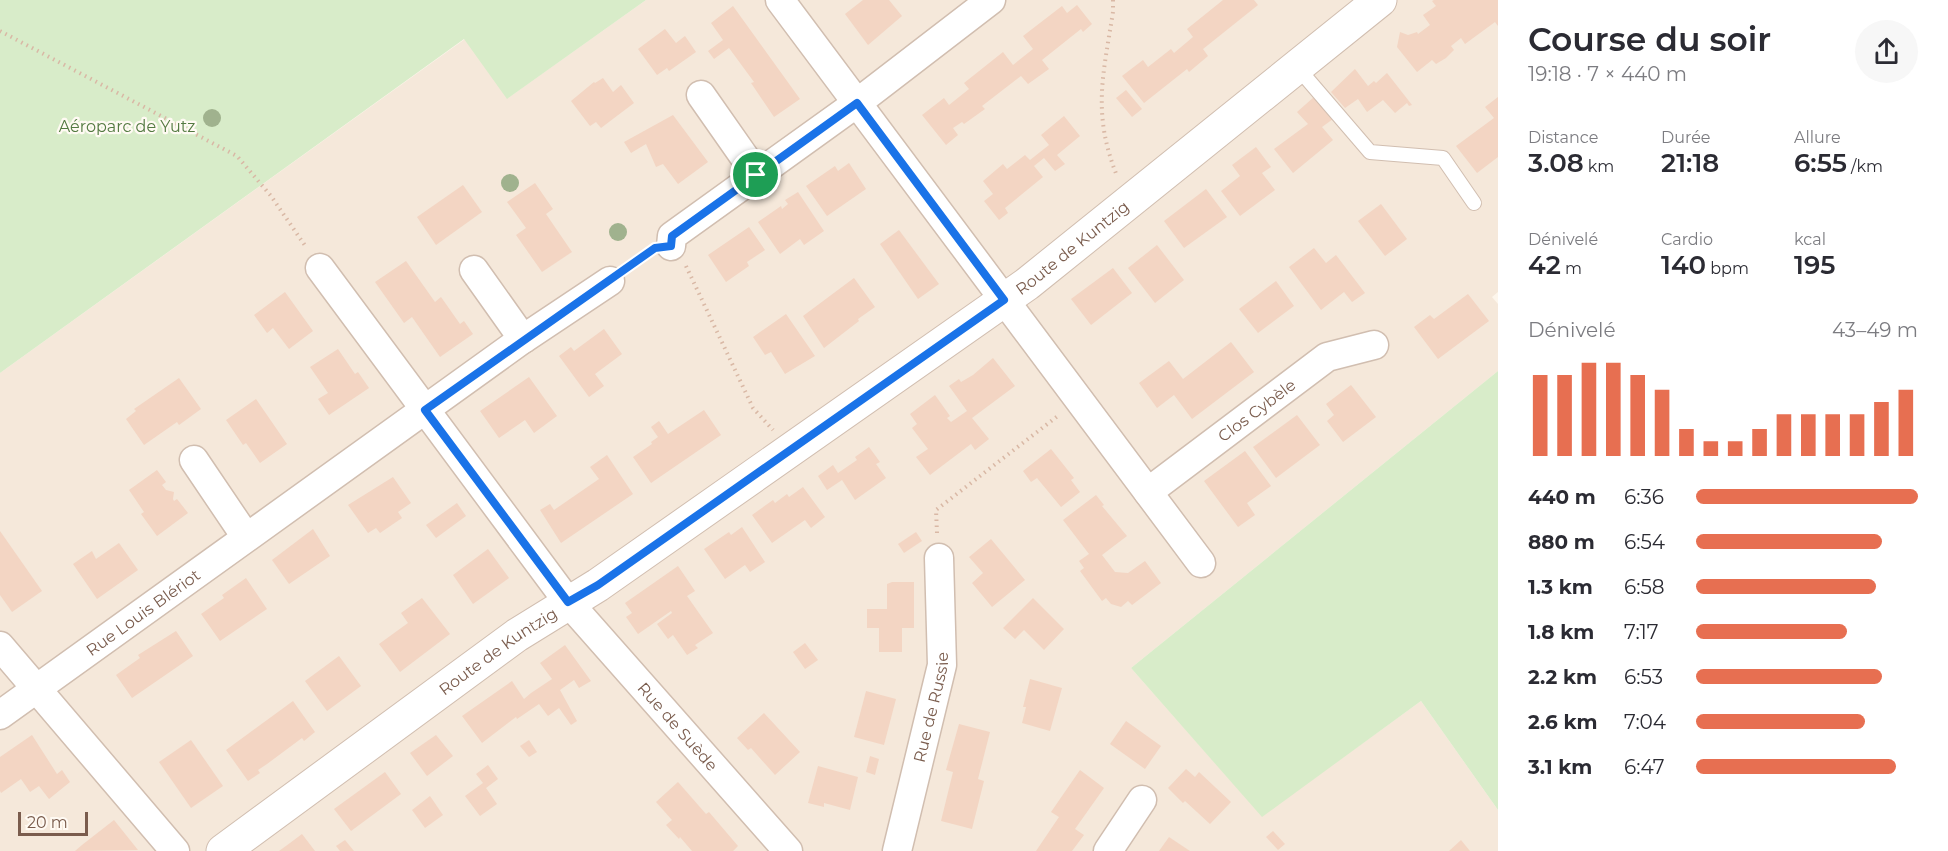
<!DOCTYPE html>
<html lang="fr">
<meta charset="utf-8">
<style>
:root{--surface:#fff;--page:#f7f7f7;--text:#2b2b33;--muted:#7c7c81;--accent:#e76f51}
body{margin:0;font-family:Montserrat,sans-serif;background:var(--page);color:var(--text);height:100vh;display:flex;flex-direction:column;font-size:22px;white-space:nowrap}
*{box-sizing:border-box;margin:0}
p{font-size:20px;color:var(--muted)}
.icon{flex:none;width:33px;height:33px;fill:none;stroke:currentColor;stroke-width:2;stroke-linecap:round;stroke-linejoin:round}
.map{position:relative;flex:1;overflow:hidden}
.side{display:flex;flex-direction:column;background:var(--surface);width:450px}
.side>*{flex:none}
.scale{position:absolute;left:18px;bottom:15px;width:70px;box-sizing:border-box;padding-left:6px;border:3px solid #7a5c4d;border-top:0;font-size:16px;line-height:21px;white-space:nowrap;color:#7a5c4d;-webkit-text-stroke:4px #fffaf3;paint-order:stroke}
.pin{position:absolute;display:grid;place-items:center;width:51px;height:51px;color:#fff;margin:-26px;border:3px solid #fff;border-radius:50%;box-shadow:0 2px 6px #0007}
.round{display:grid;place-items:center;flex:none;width:63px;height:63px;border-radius:32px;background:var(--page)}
.headline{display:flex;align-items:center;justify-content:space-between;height:102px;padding:0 30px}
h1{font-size:33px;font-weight:600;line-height:45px}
.figures{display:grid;grid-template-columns:repeat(3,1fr);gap:9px;height:102px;padding:6px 30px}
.figures div{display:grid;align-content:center}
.figures b{font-size:26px;font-weight:600}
.figures small{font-size:16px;font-weight:400}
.figures p{font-size:16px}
.chart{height:168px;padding:12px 30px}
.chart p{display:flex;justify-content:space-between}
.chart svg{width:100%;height:108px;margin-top:6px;stroke:var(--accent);stroke-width:6}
ul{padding:0 30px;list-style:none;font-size:20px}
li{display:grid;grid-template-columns:96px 72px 1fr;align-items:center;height:45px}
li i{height:15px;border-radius:8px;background:var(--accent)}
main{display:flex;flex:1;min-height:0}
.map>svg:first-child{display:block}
</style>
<main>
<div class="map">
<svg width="1498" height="851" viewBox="0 0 1498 851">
<rect width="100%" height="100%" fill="#fdf6ec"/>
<!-- residential -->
<path fill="#f5e8da" d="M 646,0 L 1498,0 L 1498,292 L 1492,297 L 1498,304 L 1498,371 L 1131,668 L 1262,816 L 1421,701 L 1498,810 L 1498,851 L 0,851 L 0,373 L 465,39 L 508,98 Z"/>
<!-- green -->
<g fill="#d8ecc9">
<path d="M 0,0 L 646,0 L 507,99 L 464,39 L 0,373 Z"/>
<path d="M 1498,371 L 1498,810 L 1421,701 L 1262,817 L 1131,668 Z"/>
</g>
<!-- building -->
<g fill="#f3d5c3">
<path d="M 863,0 L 889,0 L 902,16 L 868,45 L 845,14 Z"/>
<path d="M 1223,0 L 1254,0 L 1258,5 L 1203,49 L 1208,56 L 1189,72 L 1187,69 L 1144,103 L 1122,76 L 1143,60 L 1148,67 L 1171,49 L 1174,53 L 1193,37 L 1187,29 Z"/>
<path d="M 1434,0 L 1498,0 L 1498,26 L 1495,22 L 1465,44 L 1461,38 L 1451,46 L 1454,50 L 1446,58 L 1436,64 L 1432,60 L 1417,72 L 1397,47 L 1400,32 L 1408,35 L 1417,32 L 1418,34 L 1430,25 L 1423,15 L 1436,6 L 1432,1 Z"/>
<path d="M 1077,5 L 1092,24 L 1083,32 L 1081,29 L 1042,60 L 1049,69 L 1028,84 L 1021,76 L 982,106 L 985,109 L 964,124 L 962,122 L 953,128 L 958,135 L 946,145 L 922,115 L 944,98 L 949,105 L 969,89 L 964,83 L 1003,52 L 1013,65 L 1033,49 L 1023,36 L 1062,6 L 1067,13 Z"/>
<path d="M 733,6 L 800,99 L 774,117 L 751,83 L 754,82 L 729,48 L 714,59 L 708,51 L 723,40 L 711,23 Z"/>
<path d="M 665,29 L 676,43 L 685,36 L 696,52 L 669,71 L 667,68 L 657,75 L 638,49 Z"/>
<path d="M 1355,69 L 1368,86 L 1374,81 L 1376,83 L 1387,73 L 1412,105 L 1409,106 L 1407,103 L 1395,113 L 1383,100 L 1367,112 L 1358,99 L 1345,108 L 1331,92 Z"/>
<path d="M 603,78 L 613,92 L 621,85 L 634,103 L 601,128 L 596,122 L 590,126 L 571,101 L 594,82 L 595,83 Z"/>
<path d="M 1126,90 L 1142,109 L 1132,117 L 1116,98 Z"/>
<path d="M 1314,97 L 1333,119 L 1322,127 L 1333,140 L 1293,173 L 1274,149 L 1308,124 L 1297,112 Z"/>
<path d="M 1498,97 L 1498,157 L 1477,173 L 1456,146 L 1494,118 L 1485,107 Z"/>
<path d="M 673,115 L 708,162 L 678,184 L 663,164 L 656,167 L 646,144 L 631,153 L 624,142 Z"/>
<path d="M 1064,116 L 1080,136 L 1057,155 L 1065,164 L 1055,171 L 1044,158 L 1034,166 L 1043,177 L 1005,208 L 1008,213 L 999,220 L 984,201 L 993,194 L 983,181 L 1003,164 L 1007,169 L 1025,155 L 1030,160 L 1049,145 L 1041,135 Z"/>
<path d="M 1256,147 L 1271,167 L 1262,173 L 1275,190 L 1240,216 L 1221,191 L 1240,176 L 1232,165 Z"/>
<path d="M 849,163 L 866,189 L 827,216 L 806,186 L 835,166 L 838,171 Z"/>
<path d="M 535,183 L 553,209 L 546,214 L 572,252 L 542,272 L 516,235 L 526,228 L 507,202 Z"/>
<path d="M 463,185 L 482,212 L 436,245 L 417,217 Z"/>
<path d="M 1206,189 L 1227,217 L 1184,248 L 1164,221 Z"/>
<path d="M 798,192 L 824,231 L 804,245 L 800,239 L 780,254 L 758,222 L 781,206 L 782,209 L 788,204 L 785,200 Z"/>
<path d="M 1381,204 L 1407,239 L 1385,256 L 1358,221 Z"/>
<path d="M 749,227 L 765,250 L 747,262 L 749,266 L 726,282 L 708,255 Z"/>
<path d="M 899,230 L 939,284 L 918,299 L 880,244 Z"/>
<path d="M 1157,245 L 1184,280 L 1155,303 L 1128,268 Z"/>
<path d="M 1314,248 L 1326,263 L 1336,255 L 1365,293 L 1352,302 L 1344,292 L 1321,310 L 1289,267 Z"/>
<path d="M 406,261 L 435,302 L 441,297 L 460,324 L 464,321 L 473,334 L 440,357 L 412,317 L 404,323 L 375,282 Z"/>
<path d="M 1113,268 L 1132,293 L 1091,325 L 1071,299 Z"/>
<path d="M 854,278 L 875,307 L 858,319 L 859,321 L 824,348 L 803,316 Z"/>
<path d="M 1276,281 L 1294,306 L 1258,333 L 1239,309 Z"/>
<path d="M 285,292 L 313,331 L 289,349 L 273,328 L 267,333 L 254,315 Z"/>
<path d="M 1468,294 L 1489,321 L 1438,359 L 1414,327 L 1430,315 L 1434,319 Z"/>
<path d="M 786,314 L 815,356 L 785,374 L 771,352 L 765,355 L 753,337 Z"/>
<path d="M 604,329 L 622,354 L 595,374 L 604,386 L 589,397 L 559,356 L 571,347 L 574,351 Z"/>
<path d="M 1231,342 L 1254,372 L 1192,419 L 1174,395 L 1157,408 L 1139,383 L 1169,361 L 1183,379 Z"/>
<path d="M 338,349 L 355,374 L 358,372 L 369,388 L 329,415 L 318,399 L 328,393 L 310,367 Z"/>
<path d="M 993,358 L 1015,386 L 972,418 L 989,439 L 975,450 L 971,444 L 930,475 L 916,457 L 928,449 L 912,428 L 917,424 L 910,414 L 935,395 L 950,416 L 947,418 L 951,422 L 967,411 L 949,386 L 959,379 L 961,382 L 973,375 Z"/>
<path d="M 529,377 L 557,416 L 534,433 L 525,420 L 499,438 L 480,411 Z"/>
<path d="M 179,378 L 201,409 L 179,425 L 177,422 L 144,445 L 126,419 L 136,411 L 134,409 Z"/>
<path d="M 1351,385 L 1376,417 L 1343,442 L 1327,421 L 1334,415 L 1326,404 Z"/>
<path d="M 256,399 L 287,444 L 260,463 L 246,443 L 243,445 L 226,420 Z"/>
<path d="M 704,410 L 721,435 L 651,483 L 633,457 L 652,444 L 651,442 L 658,437 L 651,427 L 659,421 L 668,434 Z"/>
<path d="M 1297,415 L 1320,445 L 1276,478 L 1253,447 Z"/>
<path d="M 869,447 L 880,462 L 876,464 L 886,478 L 855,500 L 842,480 L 827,490 L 818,476 L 833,465 L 838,473 L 857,460 L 855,457 Z"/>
<path d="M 1051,449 L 1074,478 L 1071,480 L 1080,492 L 1061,507 L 1037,478 L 1031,482 L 1023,471 Z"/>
<path d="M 1245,451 L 1271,486 L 1247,503 L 1255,515 L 1238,527 L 1204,481 Z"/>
<path d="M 607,455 L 633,494 L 561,543 L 540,510 L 550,504 L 554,510 L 599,479 L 590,467 Z"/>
<path d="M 157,470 L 166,482 L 162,485 L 166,490 L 174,492 L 173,499 L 174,501 L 177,499 L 188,513 L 157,536 L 141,514 L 144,512 L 129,490 Z"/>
<path d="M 393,477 L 411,503 L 398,512 L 402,518 L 380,533 L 376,528 L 368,533 L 348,505 Z"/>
<path d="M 803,487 L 825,517 L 811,528 L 805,520 L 772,543 L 752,515 L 773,500 L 775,503 L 787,494 L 789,497 Z"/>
<path d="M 1096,495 L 1104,505 L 1102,506 L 1127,536 L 1102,555 L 1115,572 L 1128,573 L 1145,561 L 1161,583 L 1132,605 L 1128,601 L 1121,607 L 1111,604 L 1106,598 L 1102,601 L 1080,571 L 1084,568 L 1079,561 L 1089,554 L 1063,520 Z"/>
<path d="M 457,503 L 466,516 L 436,538 L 426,525 Z"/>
<path d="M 742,527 L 765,562 L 750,572 L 745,565 L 725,579 L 704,549 L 729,532 L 731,535 Z"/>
<path d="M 313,529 L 330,556 L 289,584 L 272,560 Z"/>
<path d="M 0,531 L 42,591 L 12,612 L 0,595 Z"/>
<path d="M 916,532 L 922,541 L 904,553 L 898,544 Z"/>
<path d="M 991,539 L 1025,580 L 992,607 L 972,583 L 983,573 L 969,557 Z"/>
<path d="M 119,543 L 138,570 L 97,599 L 73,564 L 92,551 L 96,559 Z"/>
<path d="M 488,549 L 509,578 L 473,604 L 453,575 Z"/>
<path d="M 678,566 L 695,591 L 687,596 L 713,633 L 695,645 L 698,648 L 687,655 L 673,635 L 668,639 L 657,624 L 672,613 L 671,611 L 638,634 L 626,617 L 632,613 L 625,603 Z"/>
<path d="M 246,578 L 267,609 L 220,641 L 201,614 L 224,598 L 222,595 Z"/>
<path d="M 892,582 L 914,582 L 914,628 L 902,628 L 902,652 L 879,652 L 879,628 L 867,628 L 867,609 L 887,609 L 887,584 Z"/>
<path d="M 422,598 L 450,634 L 400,672 L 379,644 L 408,623 L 401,613 Z"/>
<path d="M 1033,598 L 1064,629 L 1044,650 L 1024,630 L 1015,639 L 1003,628 Z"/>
<path d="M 176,631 L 193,656 L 132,698 L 116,675 L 140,658 L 138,655 Z"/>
<path d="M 805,643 L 818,660 L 805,669 L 793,652 Z"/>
<path d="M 565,645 L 591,681 L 579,688 L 574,680 L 560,690 L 577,721 L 571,725 L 559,708 L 548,716 L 539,704 L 517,719 L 516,717 L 482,743 L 462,716 L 512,681 L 524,699 L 531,693 L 552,679 L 540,663 Z"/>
<path d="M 339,656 L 361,686 L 327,711 L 305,681 Z"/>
<path d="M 1030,679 L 1062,688 L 1050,731 L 1022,723 L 1026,707 L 1023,707 Z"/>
<path d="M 866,691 L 896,699 L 884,745 L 854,737 Z"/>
<path d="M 293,701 L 315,732 L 304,741 L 302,738 L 267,764 L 258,770 L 260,773 L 248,781 L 226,750 Z"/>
<path d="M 764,713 L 800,752 L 775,775 L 751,748 L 748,750 L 737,738 Z"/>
<path d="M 1126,721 L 1161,746 L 1145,769 L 1110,744 Z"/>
<path d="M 959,724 L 990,732 L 978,779 L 984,781 L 972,829 L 941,821 L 953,772 L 946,770 Z"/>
<path d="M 32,735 L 57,774 L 62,770 L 70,782 L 49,799 L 39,786 L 30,792 L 21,779 L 1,793 L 0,791 L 0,757 Z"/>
<path d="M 436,735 L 453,756 L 427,776 L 410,753 Z"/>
<path d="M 191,740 L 223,786 L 191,808 L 159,762 Z"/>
<path d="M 529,740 L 537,752 L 529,757 L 520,746 Z"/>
<path d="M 870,756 L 879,759 L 875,775 L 866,772 Z"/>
<path d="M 488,765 L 498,779 L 486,788 L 497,804 L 480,816 L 465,796 L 483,783 L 476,774 Z"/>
<path d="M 818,766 L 858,777 L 850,810 L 824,803 L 824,807 L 808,803 Z"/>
<path d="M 1186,769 L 1195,777 L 1199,772 L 1231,802 L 1210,824 L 1185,801 L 1183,803 L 1168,788 Z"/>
<path d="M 1080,770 L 1104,788 L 1075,829 L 1084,835 L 1072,851 L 1036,851 L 1059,817 L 1051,812 Z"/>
<path d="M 385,772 L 401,794 L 351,831 L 334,809 Z"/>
<path d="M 678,782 L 706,814 L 709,812 L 738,846 L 733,851 L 692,851 L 680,837 L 679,839 L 666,825 L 672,820 L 656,802 Z"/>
<path d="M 430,796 L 443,815 L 425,828 L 412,810 Z"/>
<path d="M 114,820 L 138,850 L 75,851 L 82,845 Z"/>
<path d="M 1273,831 L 1285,844 L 1278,850 L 1266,837 Z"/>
<path d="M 302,834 L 315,851 L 279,851 L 290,843 Z"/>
<path d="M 1169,837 L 1190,851 L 1159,851 Z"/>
<path d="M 345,840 L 354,851 L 340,851 L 336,846 Z"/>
<path d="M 1461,840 L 1470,851 L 1449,851 Z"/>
</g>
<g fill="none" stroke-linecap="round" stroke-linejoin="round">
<defs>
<path id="service" d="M 1297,67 L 1370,152 L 1443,158 L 1474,203"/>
<g id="minor">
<path d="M 780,0 L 1201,563"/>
<path d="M 701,95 L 757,175"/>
<path d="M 671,246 L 672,236 L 857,103 L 991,0"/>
<path id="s1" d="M 320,268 L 568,602 L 788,851"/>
<path d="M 474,270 L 523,339"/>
<path d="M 194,460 L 246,537"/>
<path id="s2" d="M 1148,492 L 1327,357 L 1374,345"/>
<path d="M 0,646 L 175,851"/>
<path id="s3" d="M 0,715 L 523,339 L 610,281"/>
<path id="s4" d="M 897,851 L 942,665 L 939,558"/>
<path d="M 1108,851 L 1142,800"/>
</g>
<g id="tertiary">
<path id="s5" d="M 223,851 L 517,635 L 598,585 L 1027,284 L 1380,0"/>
</g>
</defs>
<!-- service casing -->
<use href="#service" stroke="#d1beb0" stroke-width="16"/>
<!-- minor casing -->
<use href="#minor" stroke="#d1beb0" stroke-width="31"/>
<!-- tertiary casing -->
<use href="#tertiary" stroke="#d1beb0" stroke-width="35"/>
<!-- path -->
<g stroke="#d9b8a5" stroke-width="4" stroke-dasharray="1.5 4.5" stroke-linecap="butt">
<path d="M 1113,0 L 1113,12 C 1103,76 1092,113 1117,176"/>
<path d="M 0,31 L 237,156 L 271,196 L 306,247"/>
<path d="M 630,266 L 648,252"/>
<path d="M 686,266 L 753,408 L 773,430"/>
<path d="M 937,533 L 936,510 L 1059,415"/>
</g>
<!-- service -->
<use href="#service" stroke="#fff" stroke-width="14"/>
<!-- minor -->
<use href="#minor" stroke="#fff" stroke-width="28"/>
<!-- tertiary -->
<use href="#tertiary" stroke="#fff" stroke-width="33"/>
</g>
<!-- trees -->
<g fill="#a0b28e">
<circle cx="212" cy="118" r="9"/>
<circle cx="510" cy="183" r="9"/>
<circle cx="618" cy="232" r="9"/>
</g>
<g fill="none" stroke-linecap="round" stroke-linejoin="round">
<defs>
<path id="route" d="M 857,103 L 1004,300 L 598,585 L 568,602 L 425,410 L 655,248 L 671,246 L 672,236 Z"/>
</defs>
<!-- route casing -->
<use href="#route" stroke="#fff" stroke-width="12"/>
<!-- route -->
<use href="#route" stroke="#1a73e8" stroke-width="8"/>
</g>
<g text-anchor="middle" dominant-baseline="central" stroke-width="4.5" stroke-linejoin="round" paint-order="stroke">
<!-- park labels -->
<g font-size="16" fill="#537a41" stroke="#fffaf3">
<text x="127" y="126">Aéroparc de Yutz</text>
</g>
<!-- street labels -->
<g font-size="16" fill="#7a5c4d" stroke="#fffaf3">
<text stroke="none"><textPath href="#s5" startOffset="1042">Route de Kuntzig</textPath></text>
<text stroke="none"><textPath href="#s2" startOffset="136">Clos Cybèle</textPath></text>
<text stroke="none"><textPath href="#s3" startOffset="176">Rue Louis Blériot</textPath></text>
<text stroke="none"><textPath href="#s5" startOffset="340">Route de Kuntzig</textPath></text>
<text stroke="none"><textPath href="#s4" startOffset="148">Rue de Russie</textPath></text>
<text stroke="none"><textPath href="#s1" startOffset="582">Rue de Suède</textPath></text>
</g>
</g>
</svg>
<div class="scale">20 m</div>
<div class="pin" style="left:756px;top:175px;background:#1e9e55"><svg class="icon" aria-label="arrive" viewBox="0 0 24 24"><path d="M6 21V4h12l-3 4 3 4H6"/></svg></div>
</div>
<section class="side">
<div class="headline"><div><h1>Course du soir</h1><p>19:18 · 7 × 440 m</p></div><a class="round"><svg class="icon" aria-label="share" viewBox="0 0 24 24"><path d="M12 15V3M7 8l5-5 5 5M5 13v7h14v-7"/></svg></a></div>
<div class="figures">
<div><p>Distance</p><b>3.08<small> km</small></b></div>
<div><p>Durée</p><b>21:18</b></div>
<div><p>Allure</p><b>6:55<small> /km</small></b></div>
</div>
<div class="figures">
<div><p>Dénivelé</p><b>42<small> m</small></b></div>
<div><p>Cardio</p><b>140<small> bpm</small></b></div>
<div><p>kcal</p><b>195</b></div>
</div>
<div class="chart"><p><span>Dénivelé</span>43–49 m</p>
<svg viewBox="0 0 160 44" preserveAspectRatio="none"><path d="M5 44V11M15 44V11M25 44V6M35 44V6M45 44V11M55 44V17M65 44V33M75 44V38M85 44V38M95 44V33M105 44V27M115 44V27M125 44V27M135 44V27M145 44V22M155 44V17"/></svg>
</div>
<ul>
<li><b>440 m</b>6:36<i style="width:100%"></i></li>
<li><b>880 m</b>6:54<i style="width:84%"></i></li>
<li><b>1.3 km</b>6:58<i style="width:81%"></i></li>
<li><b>1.8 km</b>7:17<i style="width:68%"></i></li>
<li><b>2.2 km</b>6:53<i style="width:84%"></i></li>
<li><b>2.6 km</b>7:04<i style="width:76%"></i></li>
<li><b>3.1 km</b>6:47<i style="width:90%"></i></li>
</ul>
</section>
</main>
